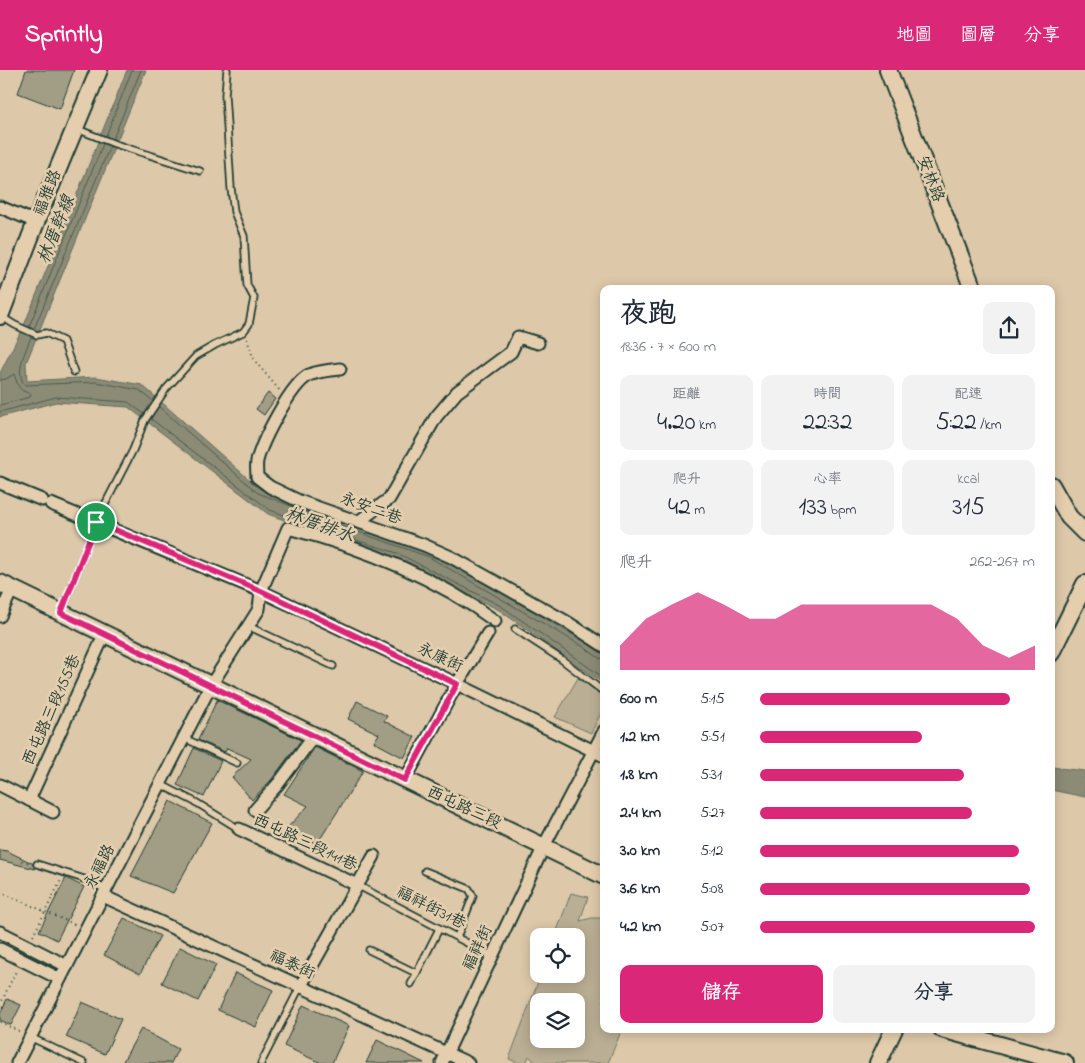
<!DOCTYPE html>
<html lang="zh-TW">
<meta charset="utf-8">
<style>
:root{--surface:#fff;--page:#f2f2f3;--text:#1f2937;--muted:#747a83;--accent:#db2777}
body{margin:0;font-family:"Indie Flower","LXGW WenKai TC",sans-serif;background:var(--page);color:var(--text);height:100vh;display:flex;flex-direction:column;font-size:19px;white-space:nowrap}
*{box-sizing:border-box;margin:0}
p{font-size:16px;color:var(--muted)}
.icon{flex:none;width:28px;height:28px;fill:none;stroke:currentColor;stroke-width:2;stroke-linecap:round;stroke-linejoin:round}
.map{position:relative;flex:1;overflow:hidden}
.sheet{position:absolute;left:600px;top:215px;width:455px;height:748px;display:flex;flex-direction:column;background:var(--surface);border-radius:10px;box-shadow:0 2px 12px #0003}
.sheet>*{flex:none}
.buttons{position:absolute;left:530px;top:858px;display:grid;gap:10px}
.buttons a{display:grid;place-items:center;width:55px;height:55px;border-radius:10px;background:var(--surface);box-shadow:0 2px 12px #0003;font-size:25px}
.pin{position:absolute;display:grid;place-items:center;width:42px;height:42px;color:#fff;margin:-21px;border:2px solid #fff;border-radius:50%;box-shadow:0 1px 5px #0007}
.round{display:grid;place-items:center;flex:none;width:52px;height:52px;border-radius:10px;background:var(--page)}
.overview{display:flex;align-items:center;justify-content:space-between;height:85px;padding:0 20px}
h1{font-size:28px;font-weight:600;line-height:38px}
.stats{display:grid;grid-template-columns:repeat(3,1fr);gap:8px;height:85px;padding:5px 20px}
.stats div{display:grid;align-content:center;border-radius:10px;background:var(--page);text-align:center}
.stats b{font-size:25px;font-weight:600}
.stats small{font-size:14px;font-weight:400}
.stats p{font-size:14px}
.chart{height:140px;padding:10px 20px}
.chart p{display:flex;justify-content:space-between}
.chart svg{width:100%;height:90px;margin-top:5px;fill:var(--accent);opacity:.7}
.button{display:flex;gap:10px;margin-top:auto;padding:10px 20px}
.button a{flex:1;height:58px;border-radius:10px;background:var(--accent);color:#fff;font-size:20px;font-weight:600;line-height:58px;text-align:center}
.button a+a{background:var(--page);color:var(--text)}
ul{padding:0 20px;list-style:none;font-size:16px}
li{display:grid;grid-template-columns:80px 60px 1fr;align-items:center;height:38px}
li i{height:12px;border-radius:6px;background:var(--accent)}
header{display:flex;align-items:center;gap:30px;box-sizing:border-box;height:70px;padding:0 25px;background:var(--accent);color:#fff}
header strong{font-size:24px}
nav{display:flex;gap:28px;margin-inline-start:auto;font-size:18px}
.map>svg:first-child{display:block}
</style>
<header>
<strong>Sprintly</strong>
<nav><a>地圖</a><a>圖層</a><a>分享</a></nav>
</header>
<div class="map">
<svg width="1085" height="993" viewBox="0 0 1085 993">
<rect width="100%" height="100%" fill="#ddc8a9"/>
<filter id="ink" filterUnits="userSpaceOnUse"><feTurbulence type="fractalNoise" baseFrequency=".02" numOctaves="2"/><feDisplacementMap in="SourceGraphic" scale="10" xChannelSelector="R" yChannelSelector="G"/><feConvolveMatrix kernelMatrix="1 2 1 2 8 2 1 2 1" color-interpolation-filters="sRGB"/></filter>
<g filter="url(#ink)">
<!-- green -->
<g fill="#baaf94" stroke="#6c7664" fill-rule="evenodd">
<path d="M 578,608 L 604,627 L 604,637 L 591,663 L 555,647 Z"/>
<path d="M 571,823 L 588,827 L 580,851 L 592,848 L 604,848 L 604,959 L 622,959 L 608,993 L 536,993 L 529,986 L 526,993 L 519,993 L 509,989 L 541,904 L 576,904 L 576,866 L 555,866 ZM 539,931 L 576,931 L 576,969 L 539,969 Z"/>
</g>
<!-- water -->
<g fill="#8b8b76" stroke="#606c5c">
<path d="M 127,0 L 146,0 L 26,293 L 27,311 L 96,307 L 142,315 L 260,419 L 349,453 L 431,482 L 587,573 L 604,585 L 604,614 L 499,540 L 395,488 L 327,466 L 268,444 L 128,337 L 56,332 L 0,347 L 0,303 L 25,253 Z"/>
<path d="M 1051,697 L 1085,701 L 1085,727 L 1051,720 Z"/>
</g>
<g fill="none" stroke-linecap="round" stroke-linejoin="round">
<!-- shore -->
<g stroke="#4a5c4e" stroke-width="1">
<path d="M 106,66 L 132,0"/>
<path d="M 113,69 L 141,0"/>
<path d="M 29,257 L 103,74"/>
<path d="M 34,259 L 110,76"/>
<path d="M 31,267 C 26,280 14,303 25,315 L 96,312 L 139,320 L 153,331"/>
<path d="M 0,310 L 6,309 L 14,304 C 18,314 17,321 30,323 L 31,325 L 30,327 L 0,335"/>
<path d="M 159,337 L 258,423 L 347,458 L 429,487 L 584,577 L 599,588 L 604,589"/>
<path d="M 0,342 L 56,327 L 128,332 L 144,344"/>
<path d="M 151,349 L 270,440 L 328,461 L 397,483 L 501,536 L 604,608"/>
</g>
</g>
<!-- building -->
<g fill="#a29d85" stroke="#1f3d34">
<path d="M 26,0 L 74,0 L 60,39 L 18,23 Z"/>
<path d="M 268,323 L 275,329 L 264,345 L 256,339 Z"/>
<path d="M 217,630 L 301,670 L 272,709 L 252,730 L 232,707 L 251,689 L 227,678 L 225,682 L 198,670 Z"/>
<path d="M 357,631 L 387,646 L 384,651 L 415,667 L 404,688 L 374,672 L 379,664 L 348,649 Z"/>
<path d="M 315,677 L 363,701 L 317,774 L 287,758 L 308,736 L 284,724 Z"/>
<path d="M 194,678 L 221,691 L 204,727 L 177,715 Z"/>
<path d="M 170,731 L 212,753 L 173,823 L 131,806 Z"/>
<path d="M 0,780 L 7,781 L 32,793 L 35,799 L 0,790 Z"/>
<path d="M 66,808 L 84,817 L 57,870 L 39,861 Z"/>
<path d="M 124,848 L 160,866 L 140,904 L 104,885 Z"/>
<path d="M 180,877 L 216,895 L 198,931 L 162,913 Z"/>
<path d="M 235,903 L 273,920 L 256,957 L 218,940 Z"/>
<path d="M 7,929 L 21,935 L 11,955 L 0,950 L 0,944 Z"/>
<path d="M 82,932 L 121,949 L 105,984 L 66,967 Z"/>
<path d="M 303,935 L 349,956 L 332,993 L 321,993 L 284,976 Z"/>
<path d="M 141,959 L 178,979 L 171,993 L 122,993 Z"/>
<path d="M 377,970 L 424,993 L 366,993 Z"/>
</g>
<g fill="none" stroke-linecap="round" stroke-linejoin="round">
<defs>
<g id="lane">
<path d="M 77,59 L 115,74 L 200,101"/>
<path d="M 2,247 L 15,255 L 37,265 L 46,263 L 63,271 L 74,302"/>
<path d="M 62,541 L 96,452 L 133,380 L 145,350 L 166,319 L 196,286 L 215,275 L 243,262 L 249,254 L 254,228 L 247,215 L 244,166 L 234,142 L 231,118 L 225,25 L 227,0"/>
<path d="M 248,556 L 333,596"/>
<path d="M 515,559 L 561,589 L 604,622"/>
<path d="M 184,668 L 237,693"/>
<path d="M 160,714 L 197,733 L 239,759"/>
<path d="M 37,794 L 84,809 L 107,820"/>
<path d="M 425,801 L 469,819 L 473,826 L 457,867"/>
<path d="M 357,815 L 492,886"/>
<path d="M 369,880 L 416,903"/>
<path d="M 411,914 L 439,859"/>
<path d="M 30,967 L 84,993"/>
<path d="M 261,993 L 300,917"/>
</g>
<g id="street">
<path d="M 0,137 L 36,152"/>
<path d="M 340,299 C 330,300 318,301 309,305 C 291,314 262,371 257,391 C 256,396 257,402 257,407 L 270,417 L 299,431 L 424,475 L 451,487 L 567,552 L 604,576"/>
<path d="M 0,413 L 42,430"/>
<path d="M 51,434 L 261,521 L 457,614 L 604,686"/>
<path d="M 358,452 L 389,429 L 436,347 L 457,322 L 511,282 L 518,267 L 538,273"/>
<path d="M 0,546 L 12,519"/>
<path d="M 405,710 L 457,614 L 488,563"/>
<path d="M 0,715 L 53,742"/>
<path d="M 29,730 L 105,563"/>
<path d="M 255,740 L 278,714 L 314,666"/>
<path d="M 239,759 L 357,815"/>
<path d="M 103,826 L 468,993"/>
<path d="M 0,862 L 67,896"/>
<path d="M 0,879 L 60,909"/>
<path d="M 300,917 L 374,786"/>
<path d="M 17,993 L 211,615 L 259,539 L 261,521 L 288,458 C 361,477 434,506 495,551"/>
<path d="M 442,993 L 544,776 L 604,661"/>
</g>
<g id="secondary">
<path d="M 888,0 L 973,219"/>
<path d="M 0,246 L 36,152 L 99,0"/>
<path d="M 1051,415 L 1069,447 L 1085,463"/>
<path d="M 0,513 L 604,806"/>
<path d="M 1051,583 L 1085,514"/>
<path d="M 942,959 L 1065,993"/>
<path d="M 878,993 L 894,959"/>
</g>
</defs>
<!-- lane casing -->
<use href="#lane" stroke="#1f3d34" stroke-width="9"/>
<!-- street casing -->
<use href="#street" stroke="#1f3d34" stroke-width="15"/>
<!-- secondary casing -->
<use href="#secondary" stroke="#1f3d34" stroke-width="20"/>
<!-- path -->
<g stroke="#1f3d34" stroke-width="2" stroke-dasharray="1 4" stroke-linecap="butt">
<path d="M 247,269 L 254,290 L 280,321"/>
<path d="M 22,791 L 30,793"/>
<path d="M 0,822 L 76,855"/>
<path d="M 33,866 L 61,810"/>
<path d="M 0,935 L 17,899"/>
<path d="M 0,952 L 21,962"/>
</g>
<!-- lane -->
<use href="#lane" stroke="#e5ceae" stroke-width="5.5"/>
<!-- street -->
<use href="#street" stroke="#e5ceae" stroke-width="11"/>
<!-- secondary -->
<use href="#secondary" stroke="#e5ceae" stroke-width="16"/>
</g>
</g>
<g fill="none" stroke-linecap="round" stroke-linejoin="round" filter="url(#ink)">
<defs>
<path id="route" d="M 96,452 L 261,521 L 457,614 L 405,710 L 61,543 Z"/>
</defs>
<!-- route casing -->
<use href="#route" stroke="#fff" stroke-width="10"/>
<!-- route -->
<use href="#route" stroke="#db2777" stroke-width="6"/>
</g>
<g text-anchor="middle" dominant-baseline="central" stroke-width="5" stroke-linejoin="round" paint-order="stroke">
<!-- street labels -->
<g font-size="16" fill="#1f3d34" stroke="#e5ceae">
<text transform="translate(930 109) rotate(69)">安林路</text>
<text transform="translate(48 123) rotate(-68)">福雅路</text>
<text transform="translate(371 439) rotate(20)">永安二巷</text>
<text transform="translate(440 588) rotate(25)">永康街</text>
<text transform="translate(52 640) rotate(-66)">西屯路三段155巷</text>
<text transform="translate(464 738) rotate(25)">西屯路三段</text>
<text transform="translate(305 773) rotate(25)">西屯路三段141巷</text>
<text transform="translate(100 797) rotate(-63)">永福路</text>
<text transform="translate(431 838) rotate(27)">福祥街31巷</text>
<text transform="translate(478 878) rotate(-65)">福祥街</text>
<text transform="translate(292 895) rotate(25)">福泰街</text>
</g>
<!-- water labels -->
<g font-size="18" font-style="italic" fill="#2a453b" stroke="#e5ceae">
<text transform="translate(57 160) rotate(-68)">林厝幹線</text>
<text transform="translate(319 456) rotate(20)">林厝排水</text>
</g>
</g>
</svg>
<div class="buttons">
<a><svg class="icon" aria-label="locate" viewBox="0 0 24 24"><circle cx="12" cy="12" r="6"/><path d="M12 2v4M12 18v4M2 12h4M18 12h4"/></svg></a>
<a><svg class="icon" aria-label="layers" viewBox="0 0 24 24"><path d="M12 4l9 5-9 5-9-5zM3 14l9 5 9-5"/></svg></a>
</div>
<div class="pin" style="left:96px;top:452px;background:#1e9e55"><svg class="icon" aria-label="arrive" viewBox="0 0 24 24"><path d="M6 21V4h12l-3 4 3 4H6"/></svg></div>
<section class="sheet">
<div class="overview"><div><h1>夜跑</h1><p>18:36 · 7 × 600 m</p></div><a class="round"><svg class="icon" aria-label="share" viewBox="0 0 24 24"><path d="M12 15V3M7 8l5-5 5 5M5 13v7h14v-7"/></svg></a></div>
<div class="stats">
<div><p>距離</p><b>4.20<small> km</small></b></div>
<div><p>時間</p><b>22:32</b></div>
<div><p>配速</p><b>5:22<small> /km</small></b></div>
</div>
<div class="stats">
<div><p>爬升</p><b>42<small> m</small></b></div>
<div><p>心率</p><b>133<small> bpm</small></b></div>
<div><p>kcal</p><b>315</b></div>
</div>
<div class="chart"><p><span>爬升</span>262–267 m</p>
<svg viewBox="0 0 160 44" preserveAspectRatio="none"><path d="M0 44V32L10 19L20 12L30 6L40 12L50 19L60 19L70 12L80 12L90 12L100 12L110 12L120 12L130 19L140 32L150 38L160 32V44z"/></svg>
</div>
<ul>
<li><b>600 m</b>5:15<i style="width:91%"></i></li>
<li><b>1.2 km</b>5:51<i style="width:59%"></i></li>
<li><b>1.8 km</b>5:31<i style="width:74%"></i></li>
<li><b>2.4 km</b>5:27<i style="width:77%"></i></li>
<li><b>3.0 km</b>5:12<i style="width:94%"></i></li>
<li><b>3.6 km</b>5:08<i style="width:98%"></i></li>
<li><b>4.2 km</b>5:07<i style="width:100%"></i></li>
</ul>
<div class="button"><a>儲存</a><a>分享</a></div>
</section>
</div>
